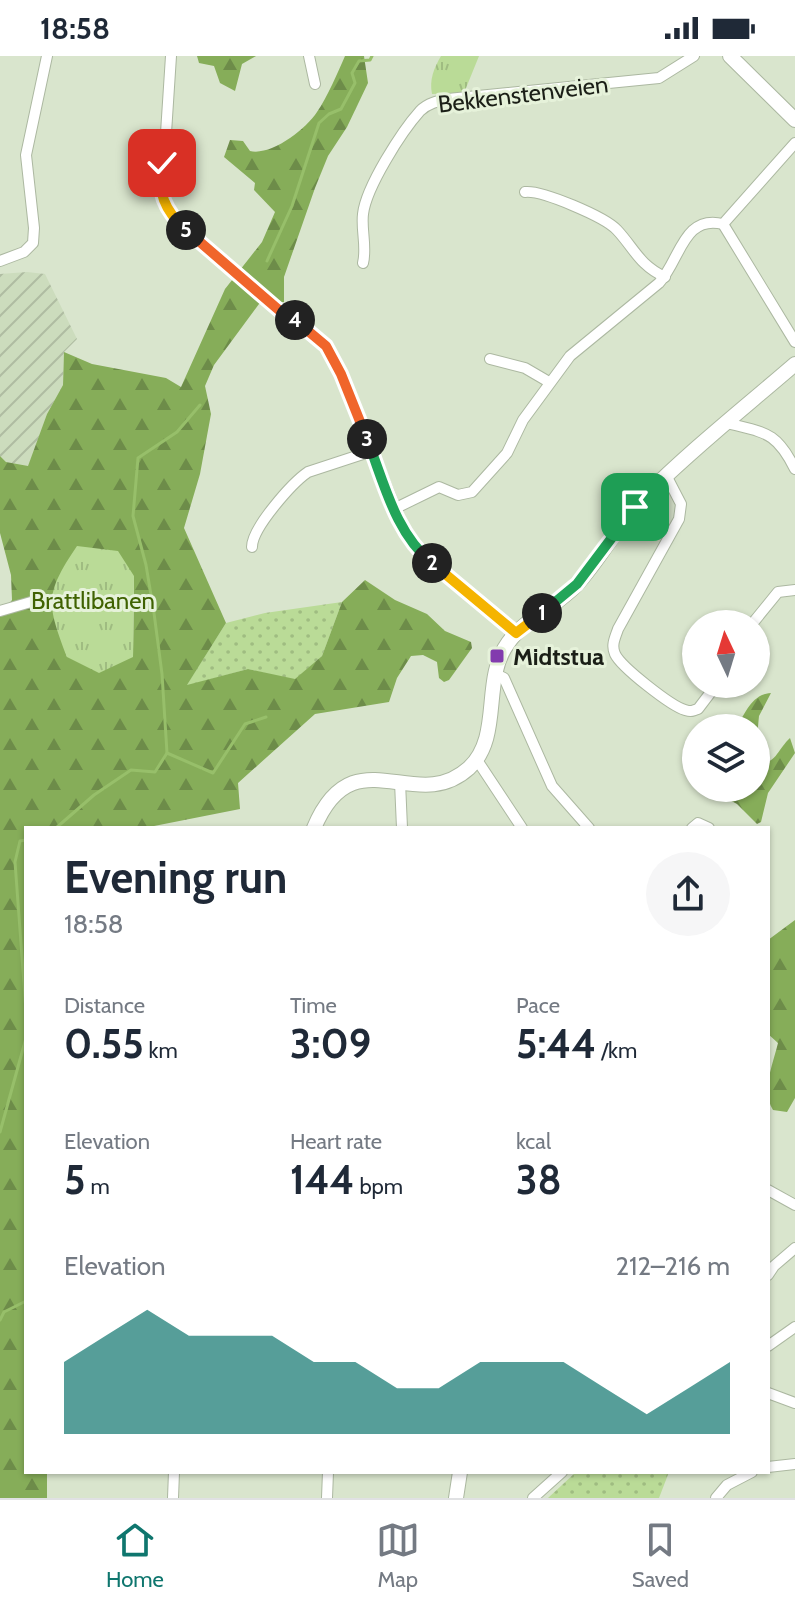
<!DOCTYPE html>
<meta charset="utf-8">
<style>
:root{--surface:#fff;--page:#f6f6f7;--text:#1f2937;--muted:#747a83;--line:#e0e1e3;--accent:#0f766e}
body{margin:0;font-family:Cabin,sans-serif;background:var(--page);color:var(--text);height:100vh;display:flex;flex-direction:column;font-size:30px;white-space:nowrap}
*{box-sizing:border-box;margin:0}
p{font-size:26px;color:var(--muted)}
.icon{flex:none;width:44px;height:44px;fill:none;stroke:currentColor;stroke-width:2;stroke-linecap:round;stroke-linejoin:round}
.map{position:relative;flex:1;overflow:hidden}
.side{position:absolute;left:24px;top:770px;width:746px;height:648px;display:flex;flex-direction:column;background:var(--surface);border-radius:0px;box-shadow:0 2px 6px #0004}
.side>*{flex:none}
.needle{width:52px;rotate:356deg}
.controls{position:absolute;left:682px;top:554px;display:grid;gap:16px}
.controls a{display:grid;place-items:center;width:88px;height:88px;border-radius:50%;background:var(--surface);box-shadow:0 2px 6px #0004;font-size:40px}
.pin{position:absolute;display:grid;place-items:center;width:68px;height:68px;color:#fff;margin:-34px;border-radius:16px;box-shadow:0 4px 12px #0006}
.km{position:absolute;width:40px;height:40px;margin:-20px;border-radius:50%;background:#222;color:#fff;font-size:22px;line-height:40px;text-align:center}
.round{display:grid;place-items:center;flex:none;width:84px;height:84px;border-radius:42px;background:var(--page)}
.head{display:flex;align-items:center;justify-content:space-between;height:136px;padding:0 40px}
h1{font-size:44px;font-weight:700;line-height:60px}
.stats{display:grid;grid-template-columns:repeat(3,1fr);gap:12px;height:136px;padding:8px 40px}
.stats div{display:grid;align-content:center}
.stats b{font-size:40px;font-weight:700}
.stats small{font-size:22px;font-weight:400}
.stats p{font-size:22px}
.chart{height:224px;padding:16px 40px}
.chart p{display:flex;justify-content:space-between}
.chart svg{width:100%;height:144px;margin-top:8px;fill:var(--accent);opacity:.7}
.status{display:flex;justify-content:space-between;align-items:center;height:56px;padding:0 40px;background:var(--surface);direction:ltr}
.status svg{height:22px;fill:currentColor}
.tabs{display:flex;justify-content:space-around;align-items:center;height:112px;border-top:2px solid var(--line);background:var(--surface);font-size:22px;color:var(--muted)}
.tabs a{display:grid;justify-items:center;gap:4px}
.tabs .selected{color:var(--accent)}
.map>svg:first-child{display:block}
</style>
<div class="status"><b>18:58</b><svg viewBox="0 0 49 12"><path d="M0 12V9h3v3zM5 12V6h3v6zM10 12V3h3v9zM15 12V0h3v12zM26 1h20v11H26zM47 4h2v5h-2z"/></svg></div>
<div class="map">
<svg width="795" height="1442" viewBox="0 0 795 1442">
<defs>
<pattern id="industrial-furrows" width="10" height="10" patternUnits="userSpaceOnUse" patternTransform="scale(2)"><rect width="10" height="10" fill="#ccdcbd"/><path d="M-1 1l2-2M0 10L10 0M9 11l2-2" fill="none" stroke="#afbca2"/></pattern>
<pattern id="grass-dots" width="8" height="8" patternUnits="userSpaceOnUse" patternTransform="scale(2)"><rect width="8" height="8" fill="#badb97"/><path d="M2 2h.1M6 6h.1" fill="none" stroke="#9fbc81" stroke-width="1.8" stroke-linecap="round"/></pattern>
<pattern id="forest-firs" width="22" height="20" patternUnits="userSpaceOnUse" patternTransform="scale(2)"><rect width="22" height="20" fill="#86ad59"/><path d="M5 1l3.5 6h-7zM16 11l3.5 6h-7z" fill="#6d8c49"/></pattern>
<pattern id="park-tufts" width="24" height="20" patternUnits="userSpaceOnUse" patternTransform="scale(2)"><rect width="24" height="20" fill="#badb97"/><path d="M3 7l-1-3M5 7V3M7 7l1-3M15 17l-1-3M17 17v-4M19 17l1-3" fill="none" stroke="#9fbc81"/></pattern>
</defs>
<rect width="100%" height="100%" fill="#d9e5cd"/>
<!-- industrial -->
<path fill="url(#industrial-furrows)" d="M 27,216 L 45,218 L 77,283 L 64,296 L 63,329 L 47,358 L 28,411 L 6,406 L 0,400 L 0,218 Z"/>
<!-- grass -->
<g fill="url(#grass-dots)">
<path d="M 342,546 L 322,600 L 295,624 L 248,613 L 186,630 L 226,567 L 265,557 Z"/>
<path d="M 576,1416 L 669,1416 L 659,1442 L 548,1442 Z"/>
</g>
<!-- forest -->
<g fill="url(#forest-firs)" fill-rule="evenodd">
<path d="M 197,0 L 256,0 L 242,8 L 235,35 L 220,27 L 214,10 L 199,7 Z"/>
<path d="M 345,0 L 364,0 L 368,27 L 347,71 L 328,100 L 315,132 L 284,221 L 284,246 L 259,248 L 214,309 L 205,330 L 211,358 L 200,418 L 184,472 L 226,567 L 187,629 L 248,613 L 295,623 L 322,600 L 342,546 L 365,524 L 395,544 L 427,558 L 445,575 L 471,586 L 472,592 L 449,624 L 444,626 L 439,622 L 437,606 L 423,599 L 411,600 L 397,622 L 389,646 L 315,658 L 238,727 L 240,753 L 144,772 L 26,772 L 26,1416 L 47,1416 L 47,1442 L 0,1442 L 0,559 L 12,544 L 11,519 L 0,477 L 0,400 L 6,406 L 28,410 L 47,358 L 63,329 L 64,296 L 92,308 L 166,322 L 181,331 L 225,233 L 262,186 L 275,156 L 254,134 L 255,127 L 224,101 L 230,84 L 243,85 L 250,95 C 271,100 305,74 317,56 C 327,42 338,16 345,0 ZM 134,520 L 133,601 L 67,601 L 50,545 Z"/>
<path d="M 771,637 L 759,660 L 757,681 L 756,672 L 736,672 C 745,658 752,638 771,637 Z"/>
<path d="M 790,682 L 795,697 L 768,737 L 761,766 L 757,768 L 737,748 L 709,733 L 756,732 L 756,708 C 776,709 777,694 790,682 Z"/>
<path d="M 795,864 L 795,1042 L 787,1056 L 773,1054 C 761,1035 773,1008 778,987 L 768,978 L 768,884 Z"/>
</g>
<!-- park -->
<g fill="url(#park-tufts)">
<path d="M 441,0 L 479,0 L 464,37 L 432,38 C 429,24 434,12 441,0 Z"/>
<path d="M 77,490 L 118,495 L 134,520 L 133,601 L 99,617 L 67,601 C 47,547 44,539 77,490 Z"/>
</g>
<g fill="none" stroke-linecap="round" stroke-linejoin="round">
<!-- stream -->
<g stroke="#97bf6a" stroke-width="3">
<path d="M 267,205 L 292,150 L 319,67 L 329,58 L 341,53 L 355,27 L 352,17 L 359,5 L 370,4 L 372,0"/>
<path d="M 167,697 L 162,618 L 154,557 L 146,509 L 133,460 L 138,402 L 177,376 L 200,349"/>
<path d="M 56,772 L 94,739 L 131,714 L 155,716 L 167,697 L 213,717 L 245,668 L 266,661"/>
<path d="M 26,784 L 20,785 L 15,806 L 26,955"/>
<path d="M 0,1076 L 26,982"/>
<path d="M 0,1264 L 4,1256 L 26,1245"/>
</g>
<defs>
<g id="street">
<path d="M 171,0 L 166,77 L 159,125 L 164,148 L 181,170 L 207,194 L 280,255 L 320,283 L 341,318 L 406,479 L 425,501 L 516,577"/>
<path d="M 309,0 L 315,28"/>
<path d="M 525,136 C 542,134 605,161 617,174 C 634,192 639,209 665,221"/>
<path d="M 723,168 L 795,286"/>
<path d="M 0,205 L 24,196 L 33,187 L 34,172 L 26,99 L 47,0"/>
<path d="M 363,207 C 367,191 361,174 363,158 C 366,131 402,75 420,55 C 428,47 438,45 448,43 L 659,22 L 694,0"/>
<path d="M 490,303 L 525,312 L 549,326"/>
<path d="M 727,367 C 765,377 776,375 795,413"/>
<path d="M 667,421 L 681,448 L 679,463 L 618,573 C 615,582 611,589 615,598 C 621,611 671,650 685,654 C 692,656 691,655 698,653 L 717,628"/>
<path d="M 394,453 L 439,431 L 458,439 L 472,436 L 507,397 L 523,364 L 570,300 L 659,227 C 680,205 683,158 723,168 L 795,87"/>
<path d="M 252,491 C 252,472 292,427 308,416 L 372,395"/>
<path d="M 0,555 L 31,546 L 54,545"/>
<path d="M 752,568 L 778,536 L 795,534"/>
<path d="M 494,617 L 504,622 L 552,730 L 589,772"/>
<path d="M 477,704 L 522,772"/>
<path d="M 400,726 L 402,772"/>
<path d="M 692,772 L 698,767 L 709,772"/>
<path d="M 768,1134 L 795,1149"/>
<path d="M 768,1219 L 774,1210 L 795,1192"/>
<path d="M 768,1290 L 795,1271"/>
<path d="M 768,1337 L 795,1347"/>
<path d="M 768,1411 L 795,1408"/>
<path d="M 173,1442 L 174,1416"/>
<path d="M 327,1442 L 328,1416"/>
<path d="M 533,1442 L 562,1416"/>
<path d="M 716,1442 L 727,1429 L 752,1416"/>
</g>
<g id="secondary">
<path d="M 730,0 L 795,64"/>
<path d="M 314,772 C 354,677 415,761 469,712 C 503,680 481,624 508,587 C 525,562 557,550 577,528 C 602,501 618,467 644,441 C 691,394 744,352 795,308"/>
<path d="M 456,1442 L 460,1416"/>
</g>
</defs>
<!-- street casing -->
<use href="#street" stroke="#acb8a1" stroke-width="12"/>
<!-- secondary casing -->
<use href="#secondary" stroke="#acb8a1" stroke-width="16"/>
<!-- street -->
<use href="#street" stroke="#fff" stroke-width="10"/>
<!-- secondary -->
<use href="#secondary" stroke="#fff" stroke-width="14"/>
</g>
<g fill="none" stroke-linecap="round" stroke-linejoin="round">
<defs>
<path id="split-1" d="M 542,557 L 577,528 L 635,451"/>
<path id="split-2" d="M 432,507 L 516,577 L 542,557"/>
<path id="split-3" d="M 367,383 C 384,426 395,477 432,507"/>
<path id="split-4" d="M 295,264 L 326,290 L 341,318 L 367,383"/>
<path id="split-5" d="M 186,174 L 280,255 L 295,264"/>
<path id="split-6" d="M 162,107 C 157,136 164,154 186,174"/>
</defs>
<!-- split-1 casing -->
<use href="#split-1" stroke="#fff" stroke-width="16"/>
<!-- split-2 casing -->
<use href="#split-2" stroke="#fff" stroke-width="16"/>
<!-- split-3 casing -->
<use href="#split-3" stroke="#fff" stroke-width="16"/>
<!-- split-4 casing -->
<use href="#split-4" stroke="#fff" stroke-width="16"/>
<!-- split-5 casing -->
<use href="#split-5" stroke="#fff" stroke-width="16"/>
<!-- split-6 casing -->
<use href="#split-6" stroke="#fff" stroke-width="16"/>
<!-- split-1 -->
<use href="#split-1" stroke="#22a559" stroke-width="10"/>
<!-- split-2 -->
<use href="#split-2" stroke="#f5b400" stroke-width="10"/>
<!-- split-3 -->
<use href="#split-3" stroke="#22a559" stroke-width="10"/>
<!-- split-4 -->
<use href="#split-4" stroke="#f0652b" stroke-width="10"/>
<!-- split-5 -->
<use href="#split-5" stroke="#f0652b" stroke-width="10"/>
<!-- split-6 -->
<use href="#split-6" stroke="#f5b400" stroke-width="10"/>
</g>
<!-- markers -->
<rect fill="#823bae" stroke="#e6f2da" stroke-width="3" x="489" y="592" width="16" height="16" rx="4"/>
<g text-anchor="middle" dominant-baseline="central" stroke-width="6" stroke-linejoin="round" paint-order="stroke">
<!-- street labels -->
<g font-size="24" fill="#1b1f17" stroke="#e6f2da">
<text transform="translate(523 38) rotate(-7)">Bekkenstenveien</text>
</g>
<!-- park labels -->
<g font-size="24" fill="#3f6201" stroke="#e6f2da">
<text x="93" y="544">Brattlibanen</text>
</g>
<!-- poi labels -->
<g font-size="24" font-weight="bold" fill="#1b1f17" stroke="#e6f2da" text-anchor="start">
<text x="513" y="600">Midtstua</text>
</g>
</g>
</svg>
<div class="controls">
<a><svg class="needle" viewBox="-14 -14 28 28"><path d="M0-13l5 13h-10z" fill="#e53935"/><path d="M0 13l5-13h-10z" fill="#747a83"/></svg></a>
<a><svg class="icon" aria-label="layers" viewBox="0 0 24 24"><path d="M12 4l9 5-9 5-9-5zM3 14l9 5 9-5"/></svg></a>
</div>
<div class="pin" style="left:635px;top:451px;background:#1e9e55"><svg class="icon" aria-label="arrive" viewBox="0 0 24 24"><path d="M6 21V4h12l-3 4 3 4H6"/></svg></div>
<div class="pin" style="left:162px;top:107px;background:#d93025"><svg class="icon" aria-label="check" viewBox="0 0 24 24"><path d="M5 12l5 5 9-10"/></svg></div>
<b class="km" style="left:542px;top:557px">1</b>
<b class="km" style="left:432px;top:507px">2</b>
<b class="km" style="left:367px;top:383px">3</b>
<b class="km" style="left:295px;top:264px">4</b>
<b class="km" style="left:186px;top:174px">5</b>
<section class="side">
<div class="head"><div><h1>Evening run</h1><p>18:58</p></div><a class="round"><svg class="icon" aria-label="share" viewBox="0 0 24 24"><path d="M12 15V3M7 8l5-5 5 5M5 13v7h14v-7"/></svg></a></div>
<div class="stats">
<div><p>Distance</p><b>0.55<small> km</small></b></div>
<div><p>Time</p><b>3:09</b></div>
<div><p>Pace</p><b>5:44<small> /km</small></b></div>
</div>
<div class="stats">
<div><p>Elevation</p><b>5<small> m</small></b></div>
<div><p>Heart rate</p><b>144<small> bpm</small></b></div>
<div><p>kcal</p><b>38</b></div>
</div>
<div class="chart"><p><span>Elevation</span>212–216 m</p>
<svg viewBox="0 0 160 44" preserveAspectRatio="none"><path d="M0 44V22L10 14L20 6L30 14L40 14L50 14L60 22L70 22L80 30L90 30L100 22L110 22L120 22L130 30L140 38L150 30L160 22V44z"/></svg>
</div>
</section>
</div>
<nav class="tabs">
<a class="selected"><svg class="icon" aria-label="home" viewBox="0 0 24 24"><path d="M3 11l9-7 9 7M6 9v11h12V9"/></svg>Home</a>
<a><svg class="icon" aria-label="map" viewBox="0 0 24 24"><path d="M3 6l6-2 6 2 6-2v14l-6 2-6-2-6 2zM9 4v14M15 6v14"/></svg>Map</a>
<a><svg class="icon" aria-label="saved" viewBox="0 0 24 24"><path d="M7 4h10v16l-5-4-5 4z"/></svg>Saved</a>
</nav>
